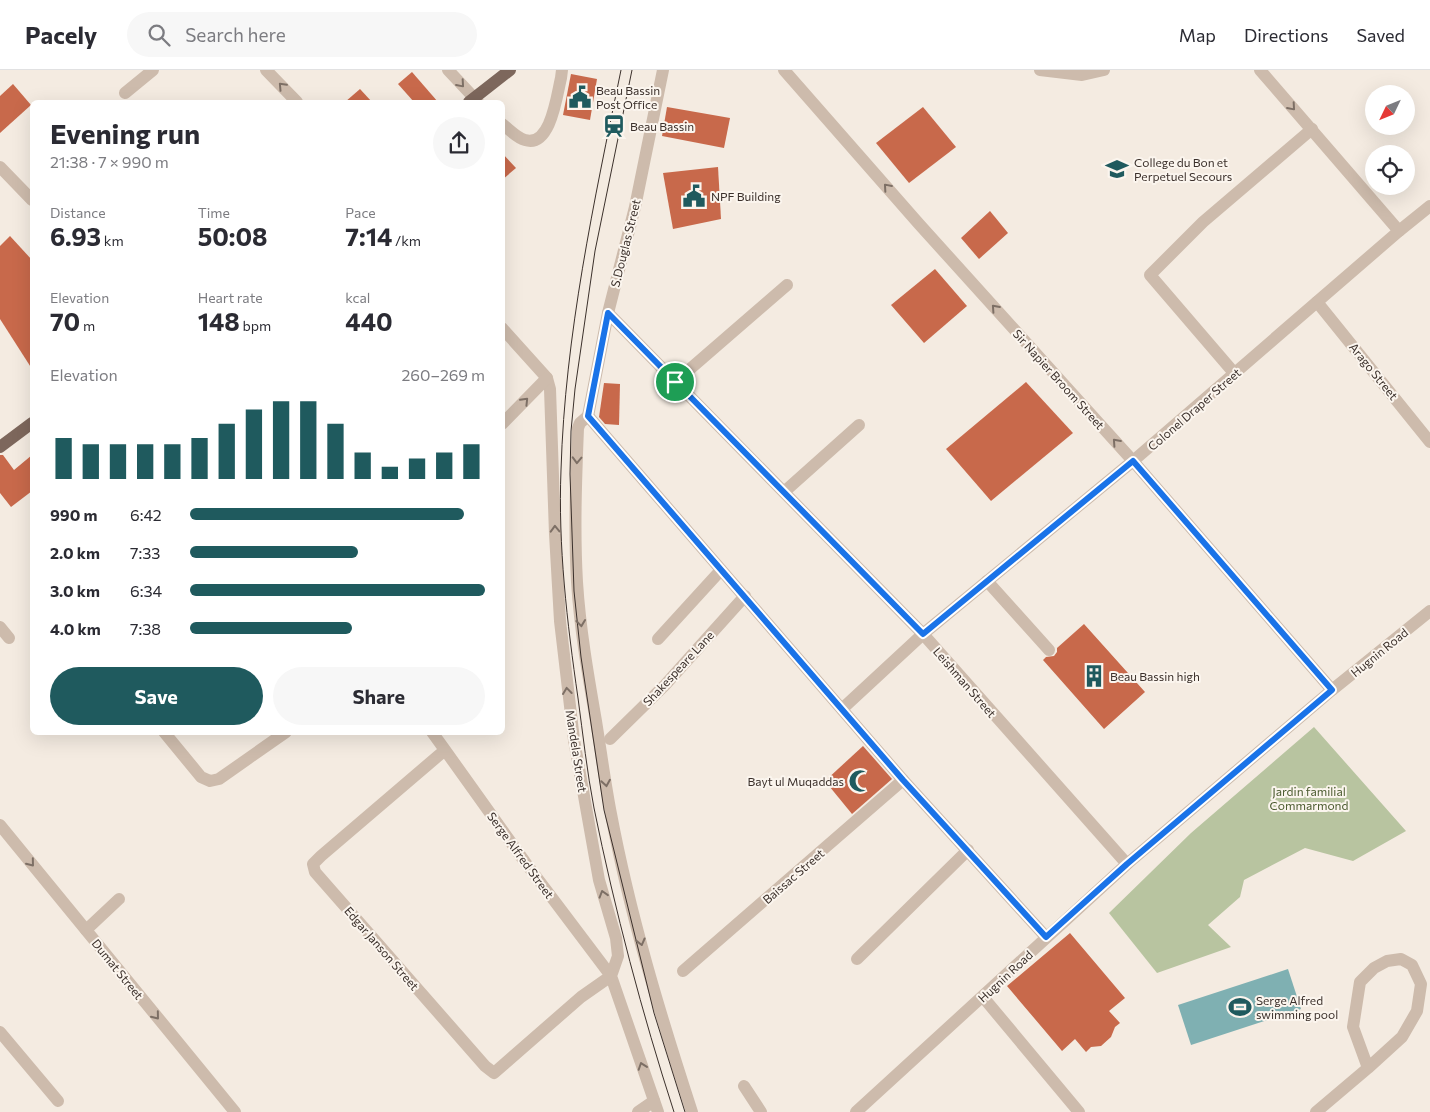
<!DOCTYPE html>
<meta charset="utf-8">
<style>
:root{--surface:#fff;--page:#f7f7f7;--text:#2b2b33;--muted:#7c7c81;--line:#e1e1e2;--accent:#1f5a5e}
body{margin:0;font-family:Commissioner,sans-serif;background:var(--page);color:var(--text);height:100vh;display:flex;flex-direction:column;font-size:19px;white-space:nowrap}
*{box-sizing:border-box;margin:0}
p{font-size:16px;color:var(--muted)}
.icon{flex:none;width:28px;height:28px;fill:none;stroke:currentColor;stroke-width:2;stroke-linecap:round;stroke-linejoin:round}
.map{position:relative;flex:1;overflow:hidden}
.panel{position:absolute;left:30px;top:30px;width:475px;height:635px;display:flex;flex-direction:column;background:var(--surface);border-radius:8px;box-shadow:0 5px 20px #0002}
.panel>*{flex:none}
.needle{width:32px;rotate:227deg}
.controls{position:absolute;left:1365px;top:15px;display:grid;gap:10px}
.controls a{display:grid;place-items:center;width:50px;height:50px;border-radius:50%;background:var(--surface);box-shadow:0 5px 20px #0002;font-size:25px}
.pin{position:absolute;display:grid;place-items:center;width:42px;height:42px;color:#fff;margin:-21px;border:2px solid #fff;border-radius:50%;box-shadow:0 1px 5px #0007}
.round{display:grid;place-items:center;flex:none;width:52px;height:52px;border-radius:26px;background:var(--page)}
.head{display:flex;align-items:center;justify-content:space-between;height:85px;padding:0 20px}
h1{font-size:28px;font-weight:700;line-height:38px}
.stats{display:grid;grid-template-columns:repeat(3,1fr);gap:8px;height:85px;padding:5px 20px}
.stats div{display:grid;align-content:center}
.stats b{font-size:25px;font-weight:700}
.stats small{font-size:14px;font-weight:400}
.stats p{font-size:14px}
.chart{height:140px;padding:10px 20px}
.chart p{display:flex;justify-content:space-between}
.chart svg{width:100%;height:90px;margin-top:5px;stroke:var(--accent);stroke-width:6}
.action{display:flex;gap:10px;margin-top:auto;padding:10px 20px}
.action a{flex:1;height:58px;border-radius:30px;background:var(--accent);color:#fff;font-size:20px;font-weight:700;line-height:58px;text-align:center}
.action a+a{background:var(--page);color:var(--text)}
ul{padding:0 20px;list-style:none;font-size:16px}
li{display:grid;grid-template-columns:80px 60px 1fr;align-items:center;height:38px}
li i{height:12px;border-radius:6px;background:var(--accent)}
header{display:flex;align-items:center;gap:30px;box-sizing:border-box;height:70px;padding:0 25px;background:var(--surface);border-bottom:1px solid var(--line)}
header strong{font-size:24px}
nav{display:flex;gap:28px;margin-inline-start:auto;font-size:18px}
.search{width:350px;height:45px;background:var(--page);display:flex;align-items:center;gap:12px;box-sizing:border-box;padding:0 18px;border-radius:28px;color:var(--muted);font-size:19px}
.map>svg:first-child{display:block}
</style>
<header>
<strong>Pacely</strong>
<div class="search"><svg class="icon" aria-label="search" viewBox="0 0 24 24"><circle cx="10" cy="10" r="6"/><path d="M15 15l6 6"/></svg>Search here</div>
<nav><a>Map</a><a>Directions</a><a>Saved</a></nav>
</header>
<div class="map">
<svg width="1430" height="1042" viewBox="0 0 1430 1042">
<rect width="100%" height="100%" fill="#f4ebe1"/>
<!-- green -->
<path fill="#b8c4a0" d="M 1314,657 L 1406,761 L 1353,791 L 1305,778 L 1244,810 L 1240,827 L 1208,855 L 1231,877 L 1157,903 L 1109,843 L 1191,763 Z"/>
<!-- water -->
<path fill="#7fb0b2" d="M 1288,899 L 1301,939 L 1191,975 L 1178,935 Z"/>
<!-- building -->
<g fill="#c8694b">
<path d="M 412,2 L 438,32 L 414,32 L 398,14 Z"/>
<path d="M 571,4 L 597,9 L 590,50 L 563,45 Z"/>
<path d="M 13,14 L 31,35 L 0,63 L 0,26 Z"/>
<path d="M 360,19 L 372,32 L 345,32 Z"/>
<path d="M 667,37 L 730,48 L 724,78 L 662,66 Z"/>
<path d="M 923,37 L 956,77 L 909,113 L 876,73 Z"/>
<path d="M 502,83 L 516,98 L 502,110 Z"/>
<path d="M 718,97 L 721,149 L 673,159 L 663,103 Z"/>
<path d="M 990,141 L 1008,163 L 979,189 L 961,168 Z"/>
<path d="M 10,166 L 32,190 L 32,299 L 0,249 L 0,176 Z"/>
<path d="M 935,199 L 967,236 L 924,273 L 891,235 Z"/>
<path d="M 1026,312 L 1073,363 L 991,431 L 946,379 Z"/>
<path d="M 604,313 L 620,314 L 619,355 L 605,354 L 599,347 Z"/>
<path d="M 0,385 L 3,385 L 14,400 L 32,385 L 32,421 L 11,437 L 0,423 Z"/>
<path d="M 1084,554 L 1145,622 L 1104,659 L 1043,590 L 1046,587 L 1054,586 L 1057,582 L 1057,578 Z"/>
<path d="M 863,676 L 892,709 L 852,744 L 825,711 Z"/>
<path d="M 1070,863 L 1125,928 L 1109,941 L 1120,953 L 1115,957 L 1111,967 L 1101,976 L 1091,977 L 1086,982 L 1075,969 L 1062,981 L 1007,916 Z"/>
</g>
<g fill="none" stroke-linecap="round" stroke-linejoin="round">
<!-- minor -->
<g stroke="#cdbbac" stroke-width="12">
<path d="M 266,0 L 297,32"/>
<path d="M 448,0 L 478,32"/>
<path d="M 784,0 L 919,154 L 1133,391 L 1332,620"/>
<path d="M 1040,0 L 1082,5 L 1104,0"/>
<path d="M 1260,0 L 1399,161"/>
<path d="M 125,23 L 153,0"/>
<path d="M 502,54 C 509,59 517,68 525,70 C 551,78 557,24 561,8 L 562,0"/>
<path d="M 0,97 L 32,130"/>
<path d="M 1317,232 L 1430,372"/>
<path d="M 608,243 L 923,564 L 1127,794"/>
<path d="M 502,258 L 547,308 L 550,319 L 555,464 L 560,551 L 574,670 L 599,810 L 616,868 L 618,886 L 611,906 L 658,1042"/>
<path d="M 1235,304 L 1150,205 L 1203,152 L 1312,59"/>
<path d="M 675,312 L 787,215"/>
<path d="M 588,346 L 580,353 L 578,358 C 576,409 574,461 577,512 C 580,559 588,605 596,651 C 601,682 605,713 611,744 C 630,845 660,944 692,1042"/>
<path d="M 588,346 L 903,710 L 1046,867"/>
<path d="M 588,346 L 608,243 L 635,137 L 663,0"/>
<path d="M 502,354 L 547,308"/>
<path d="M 784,422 L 859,355"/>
<path d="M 987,511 L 1049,580"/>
<path d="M 0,557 L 9,568"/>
<path d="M 658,569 L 721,500"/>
<path d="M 842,639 L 923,564 L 1133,391 L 1399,161 L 1430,136"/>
<path d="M 164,662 L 201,707 L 210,711 L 219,709 L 286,662"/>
<path d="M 432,662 L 445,680 L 525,792 L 611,906 L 581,927 L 494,1003 L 485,996 L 315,802 L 313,794 L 321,786 L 445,680"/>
<path d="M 610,669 L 665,615 L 745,526"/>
<path d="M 0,755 L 235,1042"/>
<path d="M 86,860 L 119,829"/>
<path d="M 857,889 L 968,780"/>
<path d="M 683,901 L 903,710"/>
<path d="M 983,927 L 1079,1042"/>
<path d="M 0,962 L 58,1031"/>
<path d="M 744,1016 L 761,1042"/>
<path d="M 638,1042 L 654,1031"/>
<path d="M 856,1042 L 1127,794 L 1332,620 L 1430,541"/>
<path d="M 1316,1042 L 1368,998 L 1402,967 L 1417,941 L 1421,914 L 1412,895 L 1401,889 L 1387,891 L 1374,898 L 1360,912 L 1353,957 L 1368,998"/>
</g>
<!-- major -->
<g stroke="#7d675c" stroke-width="12">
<path d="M 469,32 L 510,0"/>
<path d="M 0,377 L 32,353"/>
</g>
<!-- tram -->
<g stroke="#3b302b" stroke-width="1">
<path d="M 621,0 C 594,132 565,265 561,400 C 558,476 567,552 578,628 C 583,665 587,702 594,738 C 615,841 642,943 674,1042"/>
<path d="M 632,0 L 595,181 L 575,319 L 571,361 L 570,404 L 574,521 L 581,587 L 604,740 L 654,943 L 685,1042"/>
</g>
</g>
<!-- one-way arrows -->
<defs><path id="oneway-chevron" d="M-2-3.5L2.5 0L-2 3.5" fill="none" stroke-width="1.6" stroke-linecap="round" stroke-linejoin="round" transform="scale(1.25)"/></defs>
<g stroke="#7d6f65">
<use href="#oneway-chevron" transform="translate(461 14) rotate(49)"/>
<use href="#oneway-chevron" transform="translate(282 16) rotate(-133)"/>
<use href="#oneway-chevron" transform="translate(1292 37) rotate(49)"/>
<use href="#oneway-chevron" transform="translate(887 117) rotate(-131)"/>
<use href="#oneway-chevron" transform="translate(995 238) rotate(-132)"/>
<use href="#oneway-chevron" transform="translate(525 331) rotate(-46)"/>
<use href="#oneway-chevron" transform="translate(1116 372) rotate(-132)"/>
<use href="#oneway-chevron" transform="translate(577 390) rotate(92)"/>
<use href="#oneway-chevron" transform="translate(555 459) rotate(-92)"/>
<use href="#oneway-chevron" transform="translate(581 553) rotate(84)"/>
<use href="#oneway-chevron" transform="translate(567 621) rotate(-97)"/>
<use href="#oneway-chevron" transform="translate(606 713) rotate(81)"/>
<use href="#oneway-chevron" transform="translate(31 793) rotate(51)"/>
<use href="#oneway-chevron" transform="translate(603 824) rotate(-107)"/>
<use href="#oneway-chevron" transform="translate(641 872) rotate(76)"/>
<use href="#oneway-chevron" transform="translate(156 946) rotate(51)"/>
<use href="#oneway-chevron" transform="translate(642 996) rotate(-109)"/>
</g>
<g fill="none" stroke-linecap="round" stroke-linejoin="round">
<defs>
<path id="route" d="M 608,243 L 923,564 L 1133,391 L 1332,620 L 1127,794 L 1046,867 L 903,710 L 588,346 Z"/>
</defs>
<!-- route casing -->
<use href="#route" stroke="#fff" stroke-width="10"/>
<!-- route -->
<use href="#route" stroke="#1a73e8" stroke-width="6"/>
</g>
<!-- icons -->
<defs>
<symbol id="civic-bare" viewBox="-9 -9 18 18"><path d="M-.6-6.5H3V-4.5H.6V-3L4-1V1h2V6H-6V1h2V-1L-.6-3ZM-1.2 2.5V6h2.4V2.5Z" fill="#1f5a5e" stroke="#fbf5ee" stroke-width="2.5" paint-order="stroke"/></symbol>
<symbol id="station-bare" viewBox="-9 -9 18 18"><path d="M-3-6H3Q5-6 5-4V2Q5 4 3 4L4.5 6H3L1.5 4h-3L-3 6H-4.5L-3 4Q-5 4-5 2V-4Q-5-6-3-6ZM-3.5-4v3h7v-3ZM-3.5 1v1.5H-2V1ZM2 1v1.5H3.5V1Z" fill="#1f5a5e" stroke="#fbf5ee" stroke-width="2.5" paint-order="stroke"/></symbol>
<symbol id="school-bare" viewBox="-9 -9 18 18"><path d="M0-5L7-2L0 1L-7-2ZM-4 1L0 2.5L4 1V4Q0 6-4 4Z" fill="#1f5a5e" stroke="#fbf5ee" stroke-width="2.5" paint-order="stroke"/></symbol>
<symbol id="building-bare" viewBox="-9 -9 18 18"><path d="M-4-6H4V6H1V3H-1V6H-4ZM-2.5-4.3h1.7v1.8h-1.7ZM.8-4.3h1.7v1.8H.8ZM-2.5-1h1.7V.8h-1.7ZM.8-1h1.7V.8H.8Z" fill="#1f5a5e" stroke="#fbf5ee" stroke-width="2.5" paint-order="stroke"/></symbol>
<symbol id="mosque-bare" viewBox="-9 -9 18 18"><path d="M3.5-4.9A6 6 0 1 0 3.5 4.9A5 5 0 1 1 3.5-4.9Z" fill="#1f5a5e" stroke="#fbf5ee" stroke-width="2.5" paint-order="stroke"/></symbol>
<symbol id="stadium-bare" viewBox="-9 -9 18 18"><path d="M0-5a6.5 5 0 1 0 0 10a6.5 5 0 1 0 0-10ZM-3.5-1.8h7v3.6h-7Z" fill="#1f5a5e" stroke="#fbf5ee" stroke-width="2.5" paint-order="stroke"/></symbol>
</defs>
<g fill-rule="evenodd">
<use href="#civic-bare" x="564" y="11" width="32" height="32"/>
<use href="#station-bare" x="598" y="40" width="32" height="32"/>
<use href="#school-bare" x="1101" y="83" width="32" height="32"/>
<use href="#civic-bare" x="678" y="110" width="32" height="32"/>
<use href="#building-bare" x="1078" y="590" width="32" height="32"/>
<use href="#mosque-bare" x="844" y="695" width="32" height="32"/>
<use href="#stadium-bare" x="1224" y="921" width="32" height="32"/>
</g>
<g text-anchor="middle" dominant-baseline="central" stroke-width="4" stroke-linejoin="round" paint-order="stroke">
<!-- poi labels -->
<g font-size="12" fill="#3b302b" stroke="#fbf5ee" text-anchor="start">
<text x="596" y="20">Beau Bassin<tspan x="596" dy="14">Post Office</tspan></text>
<text x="630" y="56">Beau Bassin</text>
<text x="1134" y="92">College du Bon et<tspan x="1134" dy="14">Perpetuel Secours</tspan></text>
<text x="711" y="126">NPF Building</text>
<text x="1110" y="606">Beau Bassin high</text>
<text x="844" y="711" text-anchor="end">Bayt ul Muqaddas</text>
<text x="1256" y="930">Serge Alfred<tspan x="1256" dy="14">swimming pool</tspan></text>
</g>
<!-- street labels -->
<g font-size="12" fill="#3b302b" stroke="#fbf5ee">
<text transform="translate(625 173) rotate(-76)">S.Douglas Street</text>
<text transform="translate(1374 301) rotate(51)">Arago Street</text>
<text transform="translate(1059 309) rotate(48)">Sir Napier Broom Street</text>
<text transform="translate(1194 339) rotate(-41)">Colonel Draper Street</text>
<text transform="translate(1379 582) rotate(-39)">Hugnin Road</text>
<text transform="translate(678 598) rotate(-47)">Shakespeare Lane</text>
<text transform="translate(965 612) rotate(49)">Leishman Street</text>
<text transform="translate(577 681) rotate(81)">Mandela Street</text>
<text transform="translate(521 785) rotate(54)">Serge Alfred Street</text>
<text transform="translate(793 806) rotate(-41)">Baissac Street</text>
<text transform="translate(382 878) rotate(49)">Edgar Janson Street</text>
<text transform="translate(118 899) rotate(51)">Dumat Street</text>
<text transform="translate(1005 906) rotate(-43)">Hugnin Road</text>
</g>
<!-- park labels -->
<g font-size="12" fill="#4a5a2e" stroke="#fbf5ee">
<text x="1309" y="721">Jardin familial<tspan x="1309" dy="14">Commarmond</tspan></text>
</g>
</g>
</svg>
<div class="controls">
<a><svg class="needle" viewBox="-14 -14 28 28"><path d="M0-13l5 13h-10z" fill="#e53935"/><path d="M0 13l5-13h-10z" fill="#7c7c81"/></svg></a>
<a><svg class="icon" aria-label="locate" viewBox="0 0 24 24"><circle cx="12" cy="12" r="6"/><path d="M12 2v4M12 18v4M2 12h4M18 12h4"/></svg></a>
</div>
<div class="pin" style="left:675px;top:312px;background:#1e9e55"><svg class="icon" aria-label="arrive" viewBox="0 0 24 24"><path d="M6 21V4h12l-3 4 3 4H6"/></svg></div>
<section class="panel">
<div class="head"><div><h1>Evening run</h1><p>21:38 · 7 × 990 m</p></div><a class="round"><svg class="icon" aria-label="share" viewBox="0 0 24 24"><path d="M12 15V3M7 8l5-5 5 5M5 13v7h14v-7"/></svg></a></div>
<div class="stats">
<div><p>Distance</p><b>6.93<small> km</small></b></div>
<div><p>Time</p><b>50:08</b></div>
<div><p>Pace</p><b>7:14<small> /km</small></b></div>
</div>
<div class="stats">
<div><p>Elevation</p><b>70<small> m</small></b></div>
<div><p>Heart rate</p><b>148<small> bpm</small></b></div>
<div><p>kcal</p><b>440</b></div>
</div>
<div class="chart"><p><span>Elevation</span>260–269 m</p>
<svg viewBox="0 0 160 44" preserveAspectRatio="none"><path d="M5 44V24M15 44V27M25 44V27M35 44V27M45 44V27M55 44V24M65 44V17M75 44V10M85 44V6M95 44V6M105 44V17M115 44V31M125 44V38M135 44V34M145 44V31M155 44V27"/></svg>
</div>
<ul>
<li><b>990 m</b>6:42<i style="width:93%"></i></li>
<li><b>2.0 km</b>7:33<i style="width:57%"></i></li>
<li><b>3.0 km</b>6:34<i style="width:100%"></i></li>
<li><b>4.0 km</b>7:38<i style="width:55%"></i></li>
</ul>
<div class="action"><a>Save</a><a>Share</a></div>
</section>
</div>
